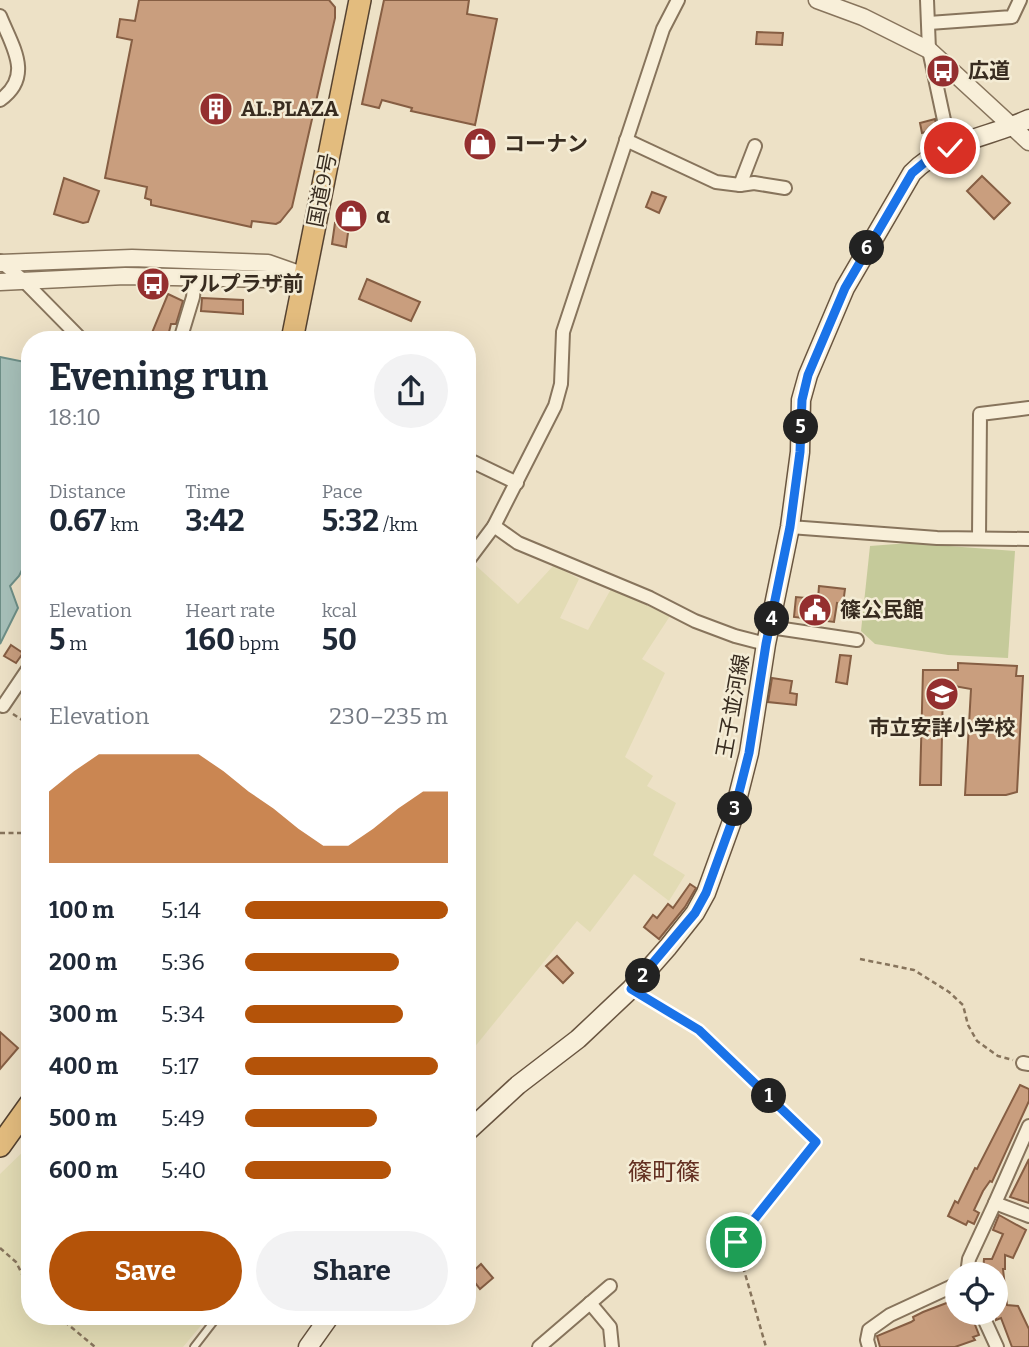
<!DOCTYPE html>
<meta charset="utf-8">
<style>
:root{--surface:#fff;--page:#f2f2f3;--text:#1f2937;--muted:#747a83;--accent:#b45309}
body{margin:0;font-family:Bitter,"Noto Sans JP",serif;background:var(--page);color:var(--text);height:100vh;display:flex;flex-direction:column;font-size:26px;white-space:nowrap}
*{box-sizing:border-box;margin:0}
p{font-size:23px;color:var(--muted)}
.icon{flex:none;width:38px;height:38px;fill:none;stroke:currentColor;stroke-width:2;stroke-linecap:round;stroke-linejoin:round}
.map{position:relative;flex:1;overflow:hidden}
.drawer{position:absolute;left:21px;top:331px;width:455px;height:994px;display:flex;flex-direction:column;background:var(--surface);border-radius:28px;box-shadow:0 7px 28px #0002}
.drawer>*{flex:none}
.fabs{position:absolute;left:945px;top:1262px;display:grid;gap:14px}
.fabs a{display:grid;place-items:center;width:63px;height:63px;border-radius:50%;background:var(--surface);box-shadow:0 7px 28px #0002;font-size:35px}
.pin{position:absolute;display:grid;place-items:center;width:60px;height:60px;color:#fff;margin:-30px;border:4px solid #fff;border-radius:50%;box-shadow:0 2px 7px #0007}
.km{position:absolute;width:35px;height:35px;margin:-18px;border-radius:50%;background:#222;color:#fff;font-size:19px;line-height:35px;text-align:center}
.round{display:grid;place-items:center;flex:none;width:74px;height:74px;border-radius:37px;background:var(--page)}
.summary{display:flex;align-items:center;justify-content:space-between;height:119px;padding:0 28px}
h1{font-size:38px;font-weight:700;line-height:52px}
.figures{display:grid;grid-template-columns:repeat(3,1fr);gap:10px;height:119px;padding:7px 28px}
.figures div{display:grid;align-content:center}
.figures b{font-size:30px;font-weight:700}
.figures small{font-size:19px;font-weight:400}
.figures p{font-size:19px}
.chart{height:196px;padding:14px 28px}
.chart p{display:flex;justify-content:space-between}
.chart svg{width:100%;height:126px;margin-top:7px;fill:var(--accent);opacity:.7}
.cta{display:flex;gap:14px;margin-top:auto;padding:14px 28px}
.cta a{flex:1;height:80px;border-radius:42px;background:var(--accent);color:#fff;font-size:28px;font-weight:700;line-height:80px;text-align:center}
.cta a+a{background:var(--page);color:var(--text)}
ul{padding:0 28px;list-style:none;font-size:23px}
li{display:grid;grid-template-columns:112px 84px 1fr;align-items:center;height:52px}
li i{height:18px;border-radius:9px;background:var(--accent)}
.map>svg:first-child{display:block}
</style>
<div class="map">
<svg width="1029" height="1347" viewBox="0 0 1029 1347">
<rect width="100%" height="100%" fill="#ede1c6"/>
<!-- farmland -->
<g fill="#e2dbb4">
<path d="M 471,561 L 518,604 L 554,565 L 579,579 L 560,618 L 588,630 L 611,589 L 670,616 L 642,659 L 665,673 L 625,757 L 653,776 L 647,786 L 676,803 L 653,855 L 685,875 L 669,901 L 634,874 L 590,932 L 577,921 L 473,1049 L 467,1043 L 467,567 Z"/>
<path d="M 30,1145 L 30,1316 L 209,1316 L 183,1347 L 0,1347 L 0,1174 Z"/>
</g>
<!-- green -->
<path fill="#c5ca9a" d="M 909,543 L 1015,551 L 1008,658 L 948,655 L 875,644 L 861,631 L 870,546 Z"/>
<!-- water -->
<path fill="#a7c0b9" stroke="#6e8f87" stroke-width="2" d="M 0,357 L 30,363 L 30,554 L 19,576 L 10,586 L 18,608 L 0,644 Z"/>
<!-- building -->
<g fill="#c99e7e" stroke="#865e43" stroke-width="2">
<path d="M 139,0 L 329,0 L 335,7 L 335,18 L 292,207 L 280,222 L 276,224 L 252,221 L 251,227 L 151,205 L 151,200 L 145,198 L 147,187 L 105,178 L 132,40 L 117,37 L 120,19 L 135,21 Z"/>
<path d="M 384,0 L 469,0 L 467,14 L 497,19 L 475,125 L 411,111 L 412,108 L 382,100 L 379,108 L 362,104 Z"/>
<path d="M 757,32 L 783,33 L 782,45 L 756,44 Z"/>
<path d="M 935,119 L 937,129 L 922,133 L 920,123 Z"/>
<path d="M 982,176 L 1010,203 L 994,219 L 967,191 Z"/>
<path d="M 64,178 L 99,191 L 88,222 L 83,223 L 54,214 Z"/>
<path d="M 652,192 L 666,197 L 659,213 L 646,207 Z"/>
<path d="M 335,223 L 349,226 L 346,247 L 332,244 Z"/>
<path d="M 367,279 L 420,302 L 411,321 L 359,299 Z"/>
<path d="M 168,294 L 183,301 L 176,324 L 171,324 L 167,340 L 149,340 Z"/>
<path d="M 202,298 L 243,300 L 243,314 L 201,311 Z"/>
<path d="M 819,586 L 845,589 L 843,604 L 837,603 L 834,622 L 794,617 L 796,597 L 818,599 Z"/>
<path d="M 11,645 L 23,653 L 16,663 L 4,656 Z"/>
<path d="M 840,655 L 851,656 L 847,684 L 836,682 Z"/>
<path d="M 958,663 L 1017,666 L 1016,676 L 1023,676 L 1017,792 L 1006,795 L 965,795 L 971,689 L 943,684 L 941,785 L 920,785 L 923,670 L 958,670 Z"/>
<path d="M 772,678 L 792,681 L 790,693 L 797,694 L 796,705 L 768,702 Z"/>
<path d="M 690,884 L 696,888 L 685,907 L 659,939 L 644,927 L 653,915 L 657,918 L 668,904 L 673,908 Z"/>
<path d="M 557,956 L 573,973 L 563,983 L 546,966 Z"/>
<path d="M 0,1032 L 18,1048 L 0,1069 Z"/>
<path d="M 1020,1085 L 1029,1089 L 1029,1101 L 992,1182 L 990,1181 L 983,1191 L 974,1210 L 979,1213 L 974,1224 L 968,1221 L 966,1225 L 948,1216 L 955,1201 L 958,1203 L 975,1168 L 977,1169 Z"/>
<path d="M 1029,1159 L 1029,1203 L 1010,1197 Z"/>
<path d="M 999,1215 L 1026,1230 L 1013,1258 L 1005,1255 L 1005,1269 L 1003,1269 L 1007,1305 L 1018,1306 L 1029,1329 L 1029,1347 L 1012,1347 L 1001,1318 L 996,1320 L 996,1271 L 983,1271 L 984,1259 L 992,1259 L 1003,1234 L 993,1230 Z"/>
<path d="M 481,1264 L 493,1278 L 480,1289 L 469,1275 Z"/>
<path d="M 957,1299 L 957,1312 L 970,1312 L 979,1335 L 973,1337 L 975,1340 L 955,1347 L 880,1347 L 877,1336 L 911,1322 L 914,1320 L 913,1317 L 923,1312 Z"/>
</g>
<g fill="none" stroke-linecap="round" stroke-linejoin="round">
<defs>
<path id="service" d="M 194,1347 L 218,1316"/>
<g id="minor">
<path d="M 927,0 L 929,50 L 950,148"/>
<path d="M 0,16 C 12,46 34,76 0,100"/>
<path d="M 929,23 L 1012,17 L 1020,0"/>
<path d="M 626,140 L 716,182 L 740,185 L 754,183 L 785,188"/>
<path d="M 740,185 L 755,146"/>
<path d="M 0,261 L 23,280 L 82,340"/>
<path d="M 180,340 L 193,297 L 195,277"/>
<path d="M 467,459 L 517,483"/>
<path d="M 494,526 L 518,543 L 650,598 L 695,621 L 735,636 L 766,644"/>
<path d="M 790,527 L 937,538 L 1029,539"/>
<path d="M 979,538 L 980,414 L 1029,408"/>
<path d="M 467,562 L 494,526 L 555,406 L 561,384 L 563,332 L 663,29 L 678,0"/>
<path d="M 770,627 L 857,640"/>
<path d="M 3,706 L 30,666"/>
<path d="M 1023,1063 L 1029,1064"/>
<path d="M 995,1203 L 1029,1126"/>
<path d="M 967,1274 L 969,1259 L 995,1203 L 1029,1216"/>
<path d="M 590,1303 L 610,1327 L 612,1347"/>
<path d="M 981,1312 L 997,1347"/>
<path d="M 539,1347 L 610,1286"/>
<path d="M 869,1347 L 867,1340 L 869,1330 L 890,1315 L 957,1284"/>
</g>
<g id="tertiary">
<path d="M 817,0 L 863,17 L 929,50 L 1029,142"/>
<path d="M 0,263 L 132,258 L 268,263 L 305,276"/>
<path d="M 0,282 L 125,276 L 265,279 L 298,277"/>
</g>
<g id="secondary">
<path d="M 467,1132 L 518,1085 L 578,1039 L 631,989 L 668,947 L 695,913 L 706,893 L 731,824 L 749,753 L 766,644 L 790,527 L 800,452 L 801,400 L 808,375 L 845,288 L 912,173 C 943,141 990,137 1029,119"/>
<path d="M 308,1347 L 330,1316"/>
</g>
<g id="trunk">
<path d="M 292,340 L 360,0"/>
<path d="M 0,1146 L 30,1104"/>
</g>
</defs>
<!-- service casing -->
<use href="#service" stroke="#87745c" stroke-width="10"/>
<!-- minor casing -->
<use href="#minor" stroke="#87745c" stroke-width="16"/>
<!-- tertiary casing -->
<use href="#tertiary" stroke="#87745c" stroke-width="19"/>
<!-- secondary casing -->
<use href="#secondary" stroke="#695540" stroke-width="21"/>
<!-- trunk casing -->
<use href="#trunk" stroke="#554230" stroke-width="24"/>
<!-- path -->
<g stroke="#87745c" stroke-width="2.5" stroke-dasharray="5 3.5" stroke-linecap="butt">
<path d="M 13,714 L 30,725"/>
<path d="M 0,833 L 30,833"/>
<path d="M 860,959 L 914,970 L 949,992 L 963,1005 L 968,1025 L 977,1041 L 998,1056 L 1013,1060"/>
<path d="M 642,996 L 699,1030 L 816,1142 L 736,1242 L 766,1347"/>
<path d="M 0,1248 L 16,1262 L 30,1290"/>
<path d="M 58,1316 L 95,1347"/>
</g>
<!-- service -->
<use href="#service" stroke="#f8efd9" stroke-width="6"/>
<!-- minor -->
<use href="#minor" stroke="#f8efd9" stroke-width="12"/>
<!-- tertiary -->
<use href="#tertiary" stroke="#f8efd9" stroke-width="16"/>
<!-- secondary -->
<use href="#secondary" stroke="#f8efd9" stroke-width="18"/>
<!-- trunk -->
<use href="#trunk" stroke="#e3bc7e" stroke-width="21"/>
</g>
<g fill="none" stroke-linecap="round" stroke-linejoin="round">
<defs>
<path id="route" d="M 736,1242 L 816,1142 L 699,1030 L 631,989 L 695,913 L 706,893 L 731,824 L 749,753 L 766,644 L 790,527 L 800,452 L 802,400 L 808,375 L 845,288 L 912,173 L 937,152 L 950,148"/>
</defs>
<!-- route casing -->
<use href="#route" stroke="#fff" stroke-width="14"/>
<!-- route -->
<use href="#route" stroke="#1a73e8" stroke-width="9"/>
</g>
<!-- icons -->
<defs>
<symbol id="bus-disc" viewBox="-11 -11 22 22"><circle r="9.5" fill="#942f2f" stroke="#f4ecd5"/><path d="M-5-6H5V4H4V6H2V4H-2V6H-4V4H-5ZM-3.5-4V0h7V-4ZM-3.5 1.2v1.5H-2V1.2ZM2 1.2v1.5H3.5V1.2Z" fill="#fff"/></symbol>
<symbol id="building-disc" viewBox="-11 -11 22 22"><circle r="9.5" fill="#942f2f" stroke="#f4ecd5"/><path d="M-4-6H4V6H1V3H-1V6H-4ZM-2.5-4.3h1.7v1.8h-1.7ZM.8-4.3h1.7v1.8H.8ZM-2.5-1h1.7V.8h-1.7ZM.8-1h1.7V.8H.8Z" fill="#fff"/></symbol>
<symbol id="shop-disc" viewBox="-11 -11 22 22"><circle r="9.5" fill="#942f2f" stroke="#f4ecd5"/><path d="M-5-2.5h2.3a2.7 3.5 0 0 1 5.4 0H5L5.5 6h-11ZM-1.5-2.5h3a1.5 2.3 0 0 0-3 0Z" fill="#fff"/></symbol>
<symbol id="civic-disc" viewBox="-11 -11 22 22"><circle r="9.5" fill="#942f2f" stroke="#f4ecd5"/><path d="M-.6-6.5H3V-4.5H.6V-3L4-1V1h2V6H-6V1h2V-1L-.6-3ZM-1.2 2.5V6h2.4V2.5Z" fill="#fff"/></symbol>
<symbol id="school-disc" viewBox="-11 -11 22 22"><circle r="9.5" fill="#942f2f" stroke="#f4ecd5"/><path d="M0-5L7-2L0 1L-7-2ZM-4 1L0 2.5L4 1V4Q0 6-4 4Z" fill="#fff"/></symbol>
</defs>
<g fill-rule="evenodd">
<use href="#bus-disc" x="924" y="52" width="38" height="38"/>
<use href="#building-disc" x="197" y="90" width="38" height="38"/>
<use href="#shop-disc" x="461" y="125" width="38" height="38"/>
<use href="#shop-disc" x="332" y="197" width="38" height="38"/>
<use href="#bus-disc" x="134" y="265" width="38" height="38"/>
<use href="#civic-disc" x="796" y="591" width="38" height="38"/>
<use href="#school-disc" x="923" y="675" width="38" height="38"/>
</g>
<g text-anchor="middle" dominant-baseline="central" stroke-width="5" stroke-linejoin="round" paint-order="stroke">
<!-- poi labels -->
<g font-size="21" font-weight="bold" fill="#382c20" stroke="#f4ecd5" text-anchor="start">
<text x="968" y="71">広道</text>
<text x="241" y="109">AL.PLAZA</text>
<text x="504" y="144">コーナン</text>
<text x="376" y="216">α</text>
<text x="178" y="284">アルプラザ前</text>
<text x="840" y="610">篠公民館</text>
<text x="942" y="728" text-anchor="middle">市立安詳小学校</text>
</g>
<!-- street labels -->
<g font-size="21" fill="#382c20" stroke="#f4ecd5">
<text transform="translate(322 190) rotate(-79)">国道9号</text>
<text transform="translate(733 706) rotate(-80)">王子並河線</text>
</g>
<!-- quarter labels -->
<g font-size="24" fill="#632f21" stroke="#f4ecd5">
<text x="664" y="1172">篠町篠</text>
</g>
</g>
</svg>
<div class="fabs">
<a><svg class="icon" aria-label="locate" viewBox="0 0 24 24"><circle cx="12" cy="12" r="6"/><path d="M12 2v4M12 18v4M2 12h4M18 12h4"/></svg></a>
</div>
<div class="pin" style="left:736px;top:1242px;background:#1e9e55"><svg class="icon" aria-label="arrive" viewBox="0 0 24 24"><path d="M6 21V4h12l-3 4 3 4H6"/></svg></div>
<div class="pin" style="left:950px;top:148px;background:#d93025"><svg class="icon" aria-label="check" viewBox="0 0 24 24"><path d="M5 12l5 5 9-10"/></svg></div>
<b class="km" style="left:769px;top:1096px">1</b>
<b class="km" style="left:643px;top:976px">2</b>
<b class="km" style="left:735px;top:809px">3</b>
<b class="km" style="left:772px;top:619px">4</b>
<b class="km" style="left:801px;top:427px">5</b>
<b class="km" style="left:867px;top:248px">6</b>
<section class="drawer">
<div class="summary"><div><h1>Evening run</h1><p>18:10</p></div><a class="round"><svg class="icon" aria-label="share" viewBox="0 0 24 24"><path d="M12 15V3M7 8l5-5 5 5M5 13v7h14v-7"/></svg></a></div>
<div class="figures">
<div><p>Distance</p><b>0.67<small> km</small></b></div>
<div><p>Time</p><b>3:42</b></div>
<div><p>Pace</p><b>5:32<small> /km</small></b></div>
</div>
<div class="figures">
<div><p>Elevation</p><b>5<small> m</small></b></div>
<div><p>Heart rate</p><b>160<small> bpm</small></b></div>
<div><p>kcal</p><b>50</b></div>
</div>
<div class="chart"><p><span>Elevation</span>230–235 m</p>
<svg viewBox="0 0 160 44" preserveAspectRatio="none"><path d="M0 44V19L10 12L20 6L30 6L40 6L50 6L60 6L70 12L80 19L90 25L100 32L110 38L120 38L130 32L140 25L150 19L160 19V44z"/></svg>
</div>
<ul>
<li><b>100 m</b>5:14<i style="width:100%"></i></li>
<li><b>200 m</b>5:36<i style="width:76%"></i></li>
<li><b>300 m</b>5:34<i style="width:78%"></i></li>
<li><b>400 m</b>5:17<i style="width:95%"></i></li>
<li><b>500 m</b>5:49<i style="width:65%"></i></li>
<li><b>600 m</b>5:40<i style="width:72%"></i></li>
</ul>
<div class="cta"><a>Save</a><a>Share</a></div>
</section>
</div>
